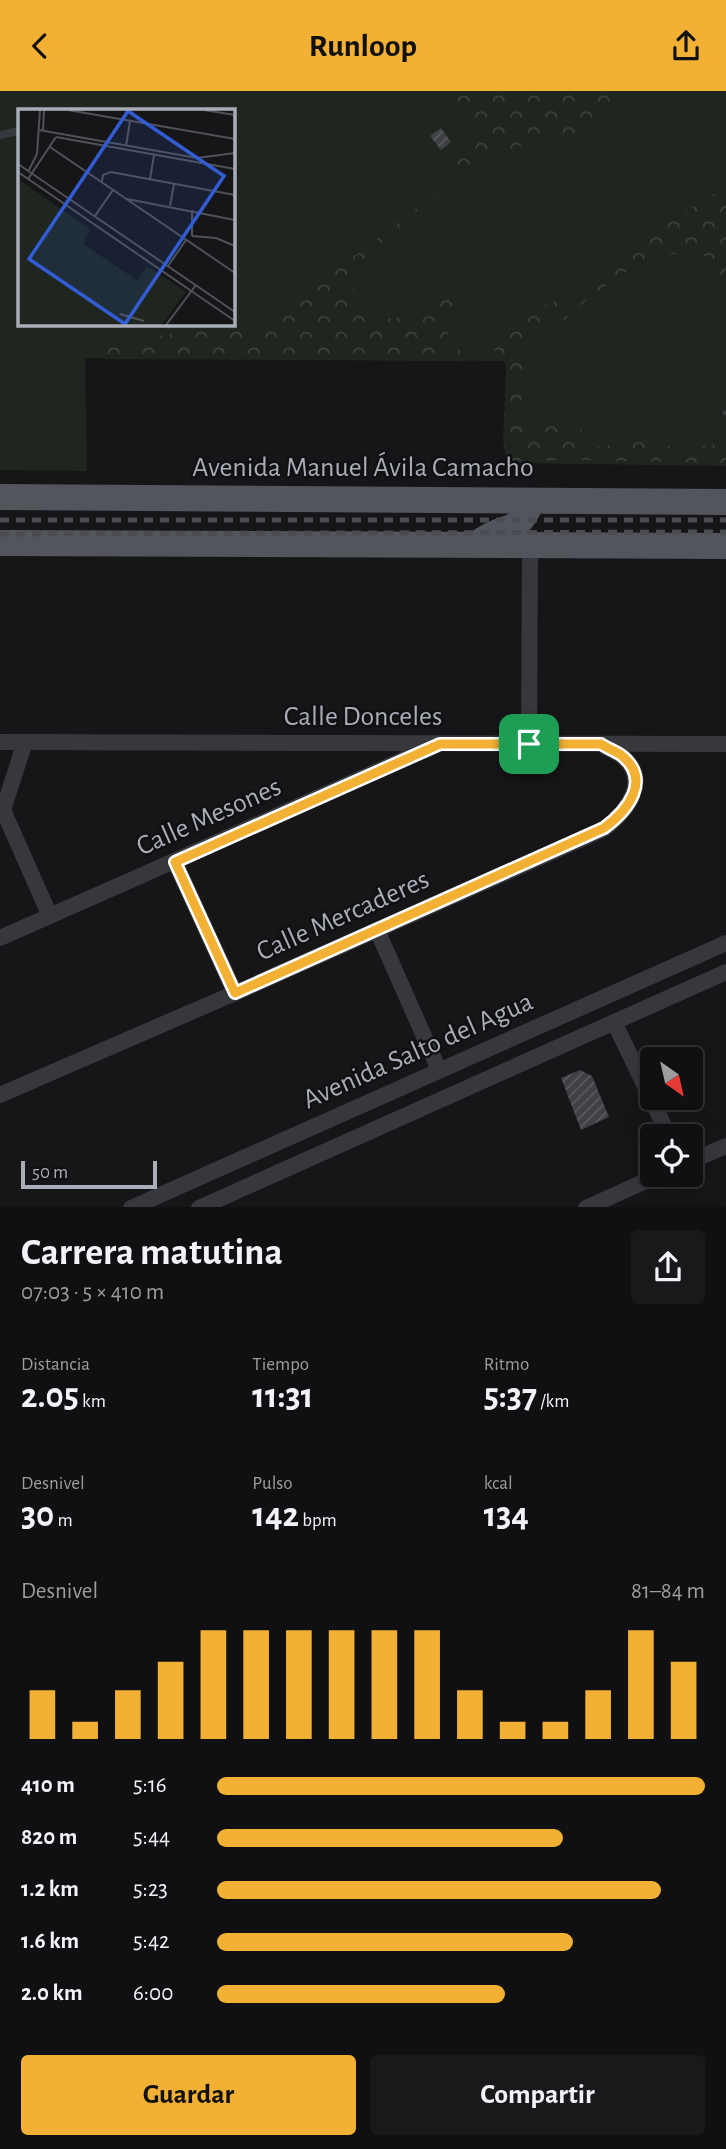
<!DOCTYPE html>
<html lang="es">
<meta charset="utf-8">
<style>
:root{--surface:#101012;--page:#19191b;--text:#f1f3f6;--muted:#9c9d9f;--line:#303032;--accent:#f2b134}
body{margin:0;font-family:"Alegreya Sans",sans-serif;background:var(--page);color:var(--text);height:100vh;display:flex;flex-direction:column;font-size:26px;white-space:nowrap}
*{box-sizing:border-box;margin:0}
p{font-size:23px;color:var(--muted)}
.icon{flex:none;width:38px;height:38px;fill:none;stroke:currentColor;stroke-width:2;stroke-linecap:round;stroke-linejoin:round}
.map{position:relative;height:1116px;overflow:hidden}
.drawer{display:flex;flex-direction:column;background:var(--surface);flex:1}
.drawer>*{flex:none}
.needle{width:46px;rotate:146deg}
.tools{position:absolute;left:640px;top:956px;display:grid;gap:14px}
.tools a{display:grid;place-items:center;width:63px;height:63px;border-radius:7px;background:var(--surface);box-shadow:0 7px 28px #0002,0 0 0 2px var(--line);font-size:35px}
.scale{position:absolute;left:21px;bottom:18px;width:136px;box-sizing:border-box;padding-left:7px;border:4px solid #a8adb8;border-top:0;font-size:19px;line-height:24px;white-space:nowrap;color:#a8adb8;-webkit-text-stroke:5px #111113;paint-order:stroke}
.pin{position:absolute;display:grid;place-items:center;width:60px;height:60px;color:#fff;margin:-30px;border-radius:14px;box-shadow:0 4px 10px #0006}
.round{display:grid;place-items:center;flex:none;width:74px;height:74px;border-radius:7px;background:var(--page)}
.overview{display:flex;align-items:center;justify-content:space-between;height:119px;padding:0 21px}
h1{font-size:38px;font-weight:700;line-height:52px}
.stats{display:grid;grid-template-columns:repeat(3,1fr);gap:10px;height:119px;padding:7px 21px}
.stats div{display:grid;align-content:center}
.stats b{font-size:35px;font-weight:700}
.stats small{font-size:19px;font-weight:400}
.stats p{font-size:19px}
.chart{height:196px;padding:14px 21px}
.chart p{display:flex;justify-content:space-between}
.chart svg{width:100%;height:126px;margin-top:7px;stroke:var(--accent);stroke-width:6}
.action{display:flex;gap:14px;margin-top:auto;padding:14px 21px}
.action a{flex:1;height:80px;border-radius:7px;background:var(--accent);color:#111;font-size:28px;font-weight:700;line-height:80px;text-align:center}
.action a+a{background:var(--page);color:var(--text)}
ul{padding:0 21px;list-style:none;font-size:23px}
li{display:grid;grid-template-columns:112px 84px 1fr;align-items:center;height:52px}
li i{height:18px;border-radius:9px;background:var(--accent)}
header{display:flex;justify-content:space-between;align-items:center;height:91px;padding:0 21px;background:var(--accent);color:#111;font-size:32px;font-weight:700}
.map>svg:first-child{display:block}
</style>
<header><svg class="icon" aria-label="back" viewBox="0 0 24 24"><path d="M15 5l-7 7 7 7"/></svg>Runloop<svg class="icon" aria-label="share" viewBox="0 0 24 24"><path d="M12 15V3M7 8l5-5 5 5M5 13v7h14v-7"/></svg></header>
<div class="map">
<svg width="726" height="1117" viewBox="0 0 726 1117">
<defs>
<pattern id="forest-crowns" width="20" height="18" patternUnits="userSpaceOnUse" patternTransform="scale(1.75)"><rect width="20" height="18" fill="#1e261f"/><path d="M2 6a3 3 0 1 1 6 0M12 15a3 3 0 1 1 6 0" fill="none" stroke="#3c433d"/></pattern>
<pattern id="building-hatch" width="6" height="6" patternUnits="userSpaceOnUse" patternTransform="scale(1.75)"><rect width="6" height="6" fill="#404145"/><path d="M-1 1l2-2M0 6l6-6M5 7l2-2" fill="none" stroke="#595a5e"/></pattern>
</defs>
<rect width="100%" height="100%" fill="#161618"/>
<!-- green -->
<path fill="#1e261f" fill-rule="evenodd" d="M 0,0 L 726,0 L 726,375 L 510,372 L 510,270 L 85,267 L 87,380 L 0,379 ZM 19,19 L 233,19 L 233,233 L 19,233 Z"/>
<!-- forest -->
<g fill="url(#forest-crowns)">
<path d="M 441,0 L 530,0 L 471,42 Z"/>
<path d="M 539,0 L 616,0 L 610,18 L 599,25 L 589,28 L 578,46 L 571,50 L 542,47 L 520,55 L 492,69 L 463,87 L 443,109 L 375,157 L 356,176 L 353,197 L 356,207 L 364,218 L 378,226 L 393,228 L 410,222 L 449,198 L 456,196 L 459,203 L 448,244 L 450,252 L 465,263 L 465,270 L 104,268 L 106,250 L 264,234 L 454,89 L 459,82 L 457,70 L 477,54 L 475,46 L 489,34 Z"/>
<path d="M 726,96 L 726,183 L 714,191 L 707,165 L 673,163 L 656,165 L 619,185 L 588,208 L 563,230 L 533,243 L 525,251 L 521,318 L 526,333 L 530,336 C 547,332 563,328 580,334 L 585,353 L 593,357 L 630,351 L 646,351 L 680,357 L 726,353 L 726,372 L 581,369 L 515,370 L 506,367 L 503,349 L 506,279 L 505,273 L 488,250 L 508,232 L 579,199 L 599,177 L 697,113 Z"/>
</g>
<!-- building -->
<g fill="url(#building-hatch)">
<path d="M 441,37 L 451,51 L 441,59 L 430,45 Z"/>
<path d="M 580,979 L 592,985 L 609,1026 L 581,1039 L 561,987 Z"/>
</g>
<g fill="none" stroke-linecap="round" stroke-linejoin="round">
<!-- path -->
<path stroke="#3d3f44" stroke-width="3.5" stroke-dasharray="3.5 5" stroke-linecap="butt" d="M 723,322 L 726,322"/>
<!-- service -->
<path stroke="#37383d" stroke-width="8" d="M 0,44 L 19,40"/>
<!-- minor -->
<g stroke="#37383d" stroke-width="16">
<path d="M 0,651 L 726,653"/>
<path d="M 529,653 L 530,455"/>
<path d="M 0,718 L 3,719 L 50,825"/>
<path d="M 3,719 L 25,651"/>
<path d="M 175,771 L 235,902"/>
<path d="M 377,839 L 439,979"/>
<path d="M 0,847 L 434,655"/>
<path d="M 614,931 L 669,1045"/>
<path d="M 0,1004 L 235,902 L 604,738 C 627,720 652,689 621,664 C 615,660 607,657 601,653"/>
<path d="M 691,1070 L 726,1055"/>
<path d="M 131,1117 L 726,852"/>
<path d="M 199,1117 L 726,881"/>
<path d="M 586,1117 L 661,1083"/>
</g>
<!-- primary -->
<g stroke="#53555c" stroke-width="26">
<path d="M 0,406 L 726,411"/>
<path d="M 481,450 C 507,431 517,446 532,410"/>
<path d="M 0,452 L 726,455"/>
</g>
<!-- rail -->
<g stroke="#4a4c52" stroke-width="5" stroke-dasharray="9 7" stroke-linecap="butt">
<path d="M 0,429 L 726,429"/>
<path d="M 0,443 L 726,441"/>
</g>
</g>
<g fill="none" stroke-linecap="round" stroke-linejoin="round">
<defs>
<path id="route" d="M 440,653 L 601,653 C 607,657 615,660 621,664 C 653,689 627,720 604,737 L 235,902 L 175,771 Z"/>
</defs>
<!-- route casing -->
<use href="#route" stroke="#fff" stroke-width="14"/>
<!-- route -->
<use href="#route" stroke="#f2b134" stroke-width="9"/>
</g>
<g text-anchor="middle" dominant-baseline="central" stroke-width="5" stroke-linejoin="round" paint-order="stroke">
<!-- street labels -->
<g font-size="28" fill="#a8adb8" stroke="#111113">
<text x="363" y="377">Avenida Manuel Ávila Camacho</text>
<text x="363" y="626">Calle Donceles</text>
<text transform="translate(209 726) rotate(-24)">Calle Mesones</text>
<text transform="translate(343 825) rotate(-24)">Calle Mercaderes</text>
<text transform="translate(418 960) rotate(-24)">Avenida Salto del Agua</text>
</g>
</g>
<!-- overview -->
<g transform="translate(18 18)">
<rect width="217" height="217" fill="#161618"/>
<path d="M 0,70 L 72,120 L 64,134 L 119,172 L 129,157 L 168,183 L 143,216 L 0,216 Z" fill="#1e261f"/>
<path d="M 0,71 L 72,120 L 64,138 L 19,137 L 1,130 L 10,142 L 0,152 L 1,126 L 29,126 L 35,134 L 58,135 L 67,124 L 49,107 L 4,83 ZM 69,138 L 117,170 L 93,160 L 53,163 L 48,167 L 49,208 L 22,208 L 27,216 L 15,216 L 8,203 L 15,185 L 7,173 L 15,173 L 28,158 L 75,160 L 77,151 L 64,148 Z" fill="#1e261f"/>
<path fill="none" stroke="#505258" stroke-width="2" d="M 50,1 L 217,30M 186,1 L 217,6M 21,21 L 179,49 L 217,44M 25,22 L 26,1M 38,28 L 217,60M 108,37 L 112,12M 32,38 L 217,164M 0,55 L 217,203M 0,63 L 217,212M 10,63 L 19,45 L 22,1M 10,70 L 38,28M 132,70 L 136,46M 84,72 L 85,66 L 93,63 L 217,86M 109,90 L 217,111M 152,97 L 156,75M 174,101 L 174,127M 77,107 L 95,81M 174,127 L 198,129 L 217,137M 150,157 L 168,131M 102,205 L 126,212M 148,216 L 178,176"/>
<path fill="#325cd3" fill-opacity="0.15" stroke="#325cd3" stroke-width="3.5" d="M 110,2 L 206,67 L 107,215 L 11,150 Z"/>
<rect width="217" height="217" fill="none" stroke="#a8adb8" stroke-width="3.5"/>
</g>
</svg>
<div class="tools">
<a><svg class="needle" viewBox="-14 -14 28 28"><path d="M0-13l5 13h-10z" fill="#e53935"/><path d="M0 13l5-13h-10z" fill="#9c9d9f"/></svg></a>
<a><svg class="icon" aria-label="locate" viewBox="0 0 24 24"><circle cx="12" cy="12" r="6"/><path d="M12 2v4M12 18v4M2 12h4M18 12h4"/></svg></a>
</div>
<div class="scale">50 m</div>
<div class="pin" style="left:529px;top:653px;background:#1e9e55"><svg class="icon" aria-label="arrive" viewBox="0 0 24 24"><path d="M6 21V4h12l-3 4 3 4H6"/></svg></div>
</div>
<section class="drawer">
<div class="overview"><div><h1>Carrera matutina</h1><p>07:03 · 5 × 410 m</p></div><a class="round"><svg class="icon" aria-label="share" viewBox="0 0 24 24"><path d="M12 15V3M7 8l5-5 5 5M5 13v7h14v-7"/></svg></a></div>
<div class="stats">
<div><p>Distancia</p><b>2.05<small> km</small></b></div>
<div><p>Tiempo</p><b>11:31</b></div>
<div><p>Ritmo</p><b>5:37<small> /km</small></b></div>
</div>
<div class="stats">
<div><p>Desnivel</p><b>30<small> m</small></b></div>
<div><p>Pulso</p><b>142<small> bpm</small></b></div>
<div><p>kcal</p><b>134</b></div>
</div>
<div class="chart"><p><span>Desnivel</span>81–84 m</p>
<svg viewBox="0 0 160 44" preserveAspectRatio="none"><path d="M5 44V27M15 44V38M25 44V27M35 44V17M45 44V6M55 44V6M65 44V6M75 44V6M85 44V6M95 44V6M105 44V27M115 44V38M125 44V38M135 44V27M145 44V6M155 44V17"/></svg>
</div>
<ul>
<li><b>410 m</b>5:16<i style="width:100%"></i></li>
<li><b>820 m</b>5:44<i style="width:71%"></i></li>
<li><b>1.2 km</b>5:23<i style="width:91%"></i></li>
<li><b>1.6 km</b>5:42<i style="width:73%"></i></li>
<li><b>2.0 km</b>6:00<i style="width:59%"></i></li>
</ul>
<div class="action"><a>Guardar</a><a>Compartir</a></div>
</section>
